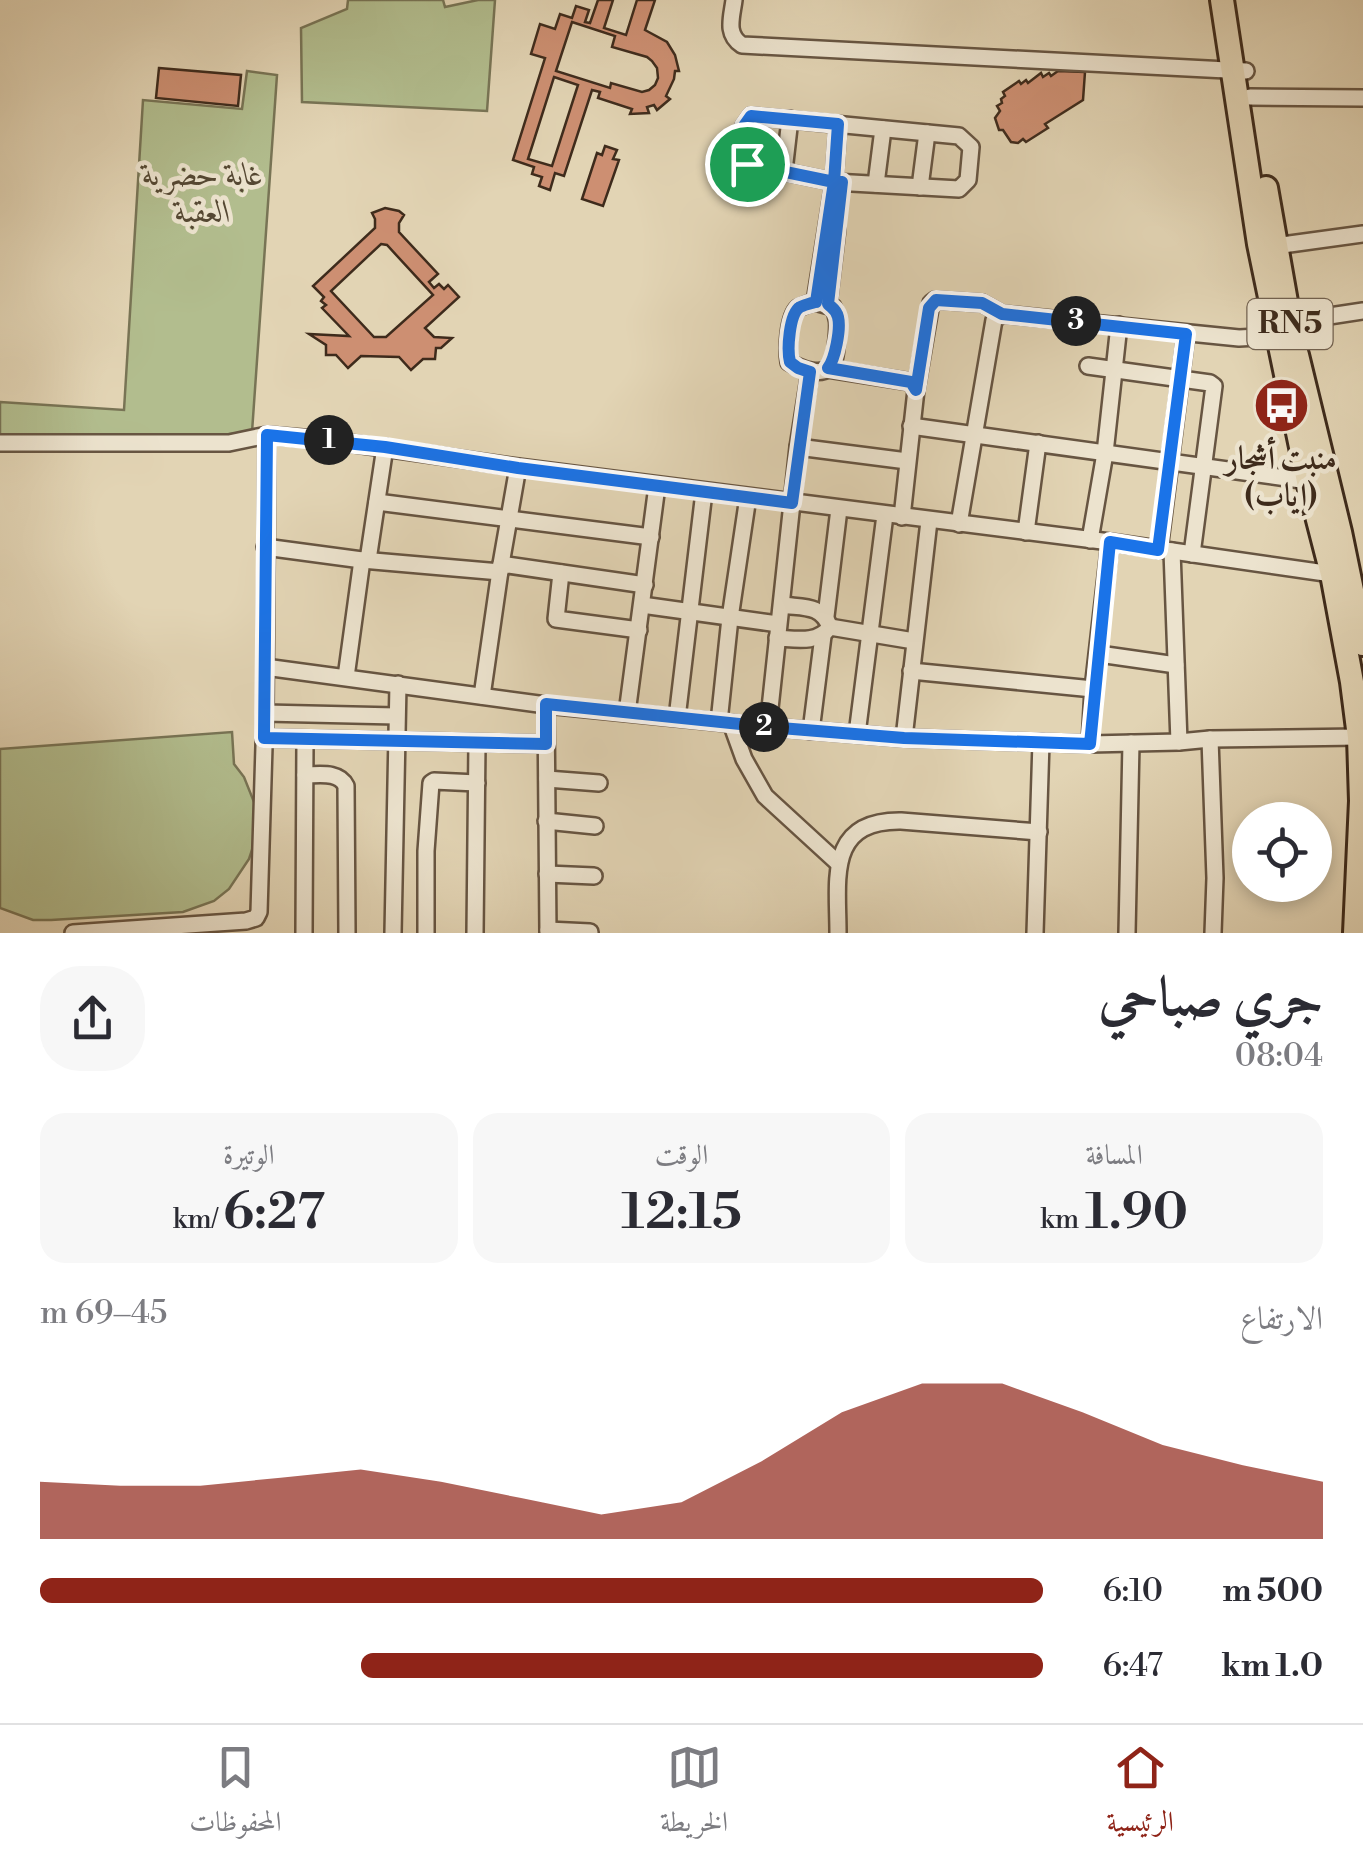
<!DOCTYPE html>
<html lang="ar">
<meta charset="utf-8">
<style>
:root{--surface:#fff;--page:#f7f7f7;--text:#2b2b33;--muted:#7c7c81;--line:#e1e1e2;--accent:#8f2418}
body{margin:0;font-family:"Libre Bodoni",Amiri,serif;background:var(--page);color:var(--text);direction:rtl;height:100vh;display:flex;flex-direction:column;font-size:38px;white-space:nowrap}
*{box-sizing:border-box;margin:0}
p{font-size:32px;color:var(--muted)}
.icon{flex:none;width:55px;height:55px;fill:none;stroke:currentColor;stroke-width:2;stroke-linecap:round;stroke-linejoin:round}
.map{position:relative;height:933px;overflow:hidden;direction:ltr}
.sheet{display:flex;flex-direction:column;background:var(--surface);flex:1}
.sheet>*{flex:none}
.tools{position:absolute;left:1232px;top:802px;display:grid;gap:20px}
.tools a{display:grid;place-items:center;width:100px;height:100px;border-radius:50%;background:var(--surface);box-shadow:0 5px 15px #0003;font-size:50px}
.pin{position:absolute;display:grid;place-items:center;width:85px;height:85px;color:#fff;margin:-42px;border:5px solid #fff;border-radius:50%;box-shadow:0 2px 10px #0007}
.km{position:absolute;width:50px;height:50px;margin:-25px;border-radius:50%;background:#222;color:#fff;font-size:28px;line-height:50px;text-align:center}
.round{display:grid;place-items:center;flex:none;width:105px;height:105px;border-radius:40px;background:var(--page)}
.head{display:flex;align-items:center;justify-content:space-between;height:170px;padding:0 40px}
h1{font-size:55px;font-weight:600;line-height:75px}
.metrics{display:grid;grid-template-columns:repeat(3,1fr);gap:15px;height:170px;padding:10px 40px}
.metrics div{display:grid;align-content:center;border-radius:25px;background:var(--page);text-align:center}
.metrics b{font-size:50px;font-weight:600}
.metrics small{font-size:28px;font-weight:400}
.metrics p{font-size:28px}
.chart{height:280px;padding:20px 40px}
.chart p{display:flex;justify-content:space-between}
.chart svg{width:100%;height:180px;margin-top:10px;fill:var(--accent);opacity:.7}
ul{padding:0 40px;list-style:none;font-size:32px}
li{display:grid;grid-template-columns:160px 120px 1fr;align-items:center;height:75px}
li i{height:25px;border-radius:12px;background:var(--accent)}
.menu{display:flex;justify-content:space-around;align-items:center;height:140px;border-top:2px solid var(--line);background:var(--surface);font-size:28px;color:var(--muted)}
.menu a{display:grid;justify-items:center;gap:5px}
.menu .active{color:var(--accent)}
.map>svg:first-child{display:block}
</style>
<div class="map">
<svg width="1363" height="933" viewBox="0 0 1363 933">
<rect width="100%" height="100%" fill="#e2d4b4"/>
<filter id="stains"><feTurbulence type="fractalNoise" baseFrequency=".002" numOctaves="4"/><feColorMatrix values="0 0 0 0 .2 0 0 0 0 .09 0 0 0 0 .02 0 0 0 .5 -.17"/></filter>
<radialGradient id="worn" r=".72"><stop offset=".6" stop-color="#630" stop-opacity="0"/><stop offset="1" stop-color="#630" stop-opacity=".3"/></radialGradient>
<!-- green -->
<g fill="#b2bd8e" stroke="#787455" stroke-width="2.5">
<path d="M 348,0 L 443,0 L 445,7 L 478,0 L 495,0 L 487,111 L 302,102 L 301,28 L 347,9 Z"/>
<path d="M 247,71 L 277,75 L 252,432 L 166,440 L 0,435 L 0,402 L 124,410 L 143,100 L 242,109 Z"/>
<path d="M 232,732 L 234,764 L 244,777 L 256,807 L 254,844 L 249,859 L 229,889 L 214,901 L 183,912 L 51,920 L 33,920 L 0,908 L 0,749 Z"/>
</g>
<!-- building -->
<g fill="#cd8f72" stroke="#3e2b1c" stroke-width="2.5" fill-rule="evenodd">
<path d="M 598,0 L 613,0 L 604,28 L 626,35 L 637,0 L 655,0 L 645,30 L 667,42 L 675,55 L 679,71 L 675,71 L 674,79 L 666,96 L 670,99 L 657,110 L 654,105 L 647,107 L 649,113 L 630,114 L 632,109 L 598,98 L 600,92 L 592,90 L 564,176 L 555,173 L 550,190 L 539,186 L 542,177 L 532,174 L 534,167 L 513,160 L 545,58 L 531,54 L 540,24 L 555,29 L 560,14 L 572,18 L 576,6 L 589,10 L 585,22 L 590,23 ZM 572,22 L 615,36 L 612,47 L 647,57 L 652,61 L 657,68 L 658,78 L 655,85 L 649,90 L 642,92 L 611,83 L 610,88 L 556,71 ZM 554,77 L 578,85 L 552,166 L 528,159 Z"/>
<path d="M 159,68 L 241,75 L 238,106 L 156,98 Z"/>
<path d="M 1058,71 L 1085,72 L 1083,100 L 1045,124 L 1048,128 L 1026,142 L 1023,139 L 1018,143 L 1011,142 L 1003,130 L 999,130 L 995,118 L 1000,111 L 997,106 L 1002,103 L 1001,99 L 1005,96 L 1003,92 L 1019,81 L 1021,84 L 1026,80 L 1028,83 L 1041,73 L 1043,77 L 1049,73 L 1051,76 Z"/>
<path d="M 605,146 L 617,150 L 613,159 L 619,160 L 603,206 L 582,199 L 597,153 L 602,155 Z"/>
<path d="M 385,208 L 399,211 L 404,215 L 399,223 L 399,232 L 438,274 L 429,282 L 434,288 L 439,284 L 444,289 L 448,285 L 459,297 L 425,328 L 434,337 L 452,338 L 441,348 L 436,348 L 435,359 L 423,359 L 411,370 L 399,357 L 361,356 L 348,368 L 336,355 L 326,355 L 326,345 L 309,334 L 349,336 L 322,308 L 326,305 L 321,301 L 324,297 L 313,286 L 375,228 L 375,219 L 372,213 ZM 381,244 L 387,245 L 433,295 L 386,337 L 374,337 L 331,291 Z"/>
</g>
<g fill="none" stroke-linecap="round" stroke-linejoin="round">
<defs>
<g id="minor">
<path d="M 734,0 C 732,17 725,34 742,45 L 1246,71"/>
<path d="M 1250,97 L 1363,98"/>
<path d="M 751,116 L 959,136 L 971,147 L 968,180 L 959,189 L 834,182 L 747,164 L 741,157 L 744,126 Z"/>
<path d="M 784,171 L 790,119"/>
<path d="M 876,184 L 883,129"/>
<path d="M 920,187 L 927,133"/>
<path d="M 1275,246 L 1363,234"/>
<path d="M 815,302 L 833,307 C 839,319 838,326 837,339 C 836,345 836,357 833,363 C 825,379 800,369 789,362 C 787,350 788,317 798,308 C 802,306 811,303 815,302 Z"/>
<path d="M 815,302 L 834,182 L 838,124"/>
<path d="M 828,304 L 837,229"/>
<path d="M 1290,322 L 1363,311"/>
<path d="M 1088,366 L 1210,383 L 1214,386 L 1192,554"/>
<path d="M 828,369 L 911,382 L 916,390 L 902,517"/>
<path d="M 916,390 L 931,303 L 935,300 L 982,303 L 1002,314"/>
<path d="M 911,426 L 1308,481"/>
<path d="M 0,443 L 229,443 L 267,435 L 327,440 L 518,467 L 1110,542 L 1332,574"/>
<path d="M 798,447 L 907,461"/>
<path d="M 377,502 L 651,537"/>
<path d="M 959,524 L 994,320 L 1002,314 L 1239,338 L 1278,336"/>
<path d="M 1026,532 L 1038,443"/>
<path d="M 1090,540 L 1105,453 L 1119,325"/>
<path d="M 265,547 L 362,560 L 500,572"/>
<path d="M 1159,550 L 1186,334"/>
<path d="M 1172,551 L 1179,742"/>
<path d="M 368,560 L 385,447"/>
<path d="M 501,564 L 645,585"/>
<path d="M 561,573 L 556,619 L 639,630"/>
<path d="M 642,605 L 778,624"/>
<path d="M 826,616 L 839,509"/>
<path d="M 830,627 L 914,641"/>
<path d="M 777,638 C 796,639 817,644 830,627 C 821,604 803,608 782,605"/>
<path d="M 1099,654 L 1176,665"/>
<path d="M 265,667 L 546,705 L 768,727 L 904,738 L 1090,744 L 1179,742 L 1210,739 L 1359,737"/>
<path d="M 911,671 L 1093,689"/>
<path d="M 346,677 L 362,560"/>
<path d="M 482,696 L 501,564 L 518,467"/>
<path d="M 546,705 L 548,933"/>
<path d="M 265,713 L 396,716"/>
<path d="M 627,713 L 657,486"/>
<path d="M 677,718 L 704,492"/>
<path d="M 719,722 L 730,618 L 748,497"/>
<path d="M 731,723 L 744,759 L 765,796 L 838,863"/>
<path d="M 768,727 L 798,447 L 810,372"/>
<path d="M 811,731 L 823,636"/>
<path d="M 857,734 L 885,515"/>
<path d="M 264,738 L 546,744"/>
<path d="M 904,738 L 929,521"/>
<path d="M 1210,739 L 1215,878 L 1213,933"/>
<path d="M 1090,744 L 1093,689 L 1110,542"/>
<path d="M 305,775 C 319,775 339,771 346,786 L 347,933"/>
<path d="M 547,779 L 599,783"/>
<path d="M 546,821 L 595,826"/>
<path d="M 547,874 L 594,876"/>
<path d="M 548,930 L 590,932"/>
<path d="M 73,933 L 246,921 L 256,918 L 259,912 L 265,713 L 267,435"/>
<path d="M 304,933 L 305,740"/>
<path d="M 393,933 L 398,684"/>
<path d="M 426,933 L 426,851 L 431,783 L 434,781 L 477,783"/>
<path d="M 475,933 L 477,743"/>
<path d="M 838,933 C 838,880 826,820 901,821 L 1039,832"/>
<path d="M 1035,933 L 1041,742"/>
<path d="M 1127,933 L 1131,743"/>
</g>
<g id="highway">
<path d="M 1222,0 L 1259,244 L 1308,481 L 1332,574 L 1352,682 L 1359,737 L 1361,801 L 1355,933"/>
<path d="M 1266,188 L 1289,319"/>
<path d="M 1297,355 L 1340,532 L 1363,644"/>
</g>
</defs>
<!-- minor casing -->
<use href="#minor" stroke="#675542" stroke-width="20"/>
<!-- highway casing -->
<use href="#highway" stroke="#3e2b1c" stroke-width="28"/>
<!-- minor -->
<use href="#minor" stroke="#ece3ce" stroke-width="15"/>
<!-- highway -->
<use href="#highway" stroke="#e2d4b4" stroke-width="22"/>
</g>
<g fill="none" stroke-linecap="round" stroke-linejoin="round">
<defs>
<path id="route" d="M 747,164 L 834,182 L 816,302 C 815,302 801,306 800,307 C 789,314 787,350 790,362 L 798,368 L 810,372 L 792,503 L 518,468 L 385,447 L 267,435 L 264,738 L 546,744 L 546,704 L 768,727 L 904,738 L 1090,744 L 1110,542 L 1158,550 L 1186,334 L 1002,314 L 982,303 L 936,300 L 929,308 L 916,390 L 911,382 L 828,368 C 835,359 841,329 838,317 C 836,309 833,309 828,304 L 842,182 L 834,182 L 838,124 L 751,116 L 744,126 L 740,157 L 747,164"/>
</defs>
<!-- route casing -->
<use href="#route" stroke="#fff" stroke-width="20"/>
<!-- route -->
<use href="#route" stroke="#1a73e8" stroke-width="12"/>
</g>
<!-- icons -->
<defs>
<symbol id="bus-disc" viewBox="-11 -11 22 22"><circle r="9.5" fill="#8f2418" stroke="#ece3ce"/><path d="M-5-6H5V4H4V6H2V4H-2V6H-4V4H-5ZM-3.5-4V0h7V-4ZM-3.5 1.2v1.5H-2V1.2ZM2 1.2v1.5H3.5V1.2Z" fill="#fff"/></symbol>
</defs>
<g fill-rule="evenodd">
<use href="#bus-disc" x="1250" y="374" width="63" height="63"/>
</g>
<g text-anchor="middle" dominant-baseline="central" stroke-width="9" stroke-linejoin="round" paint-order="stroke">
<!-- shield labels -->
<rect fill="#ece3ce" stroke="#726251" stroke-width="2.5" x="1247.5" y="299" width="85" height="50" rx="8"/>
<g font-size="30" font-weight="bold" fill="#3e2b1c">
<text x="1290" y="324">RN5</text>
</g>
<!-- park labels -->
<g font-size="32" font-style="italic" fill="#554833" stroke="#ece3ce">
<text x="203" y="175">غابة حضرية<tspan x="203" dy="37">العقبة</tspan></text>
</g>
<!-- poi labels -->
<g font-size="32" font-weight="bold" fill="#3e2b1c" stroke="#ece3ce">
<text x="1281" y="459">منبت أشجار<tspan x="1281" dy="37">(إياب)</tspan></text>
</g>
</g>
<rect width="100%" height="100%" filter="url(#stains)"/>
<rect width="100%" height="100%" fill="url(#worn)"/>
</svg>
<div class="tools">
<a><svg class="icon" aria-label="locate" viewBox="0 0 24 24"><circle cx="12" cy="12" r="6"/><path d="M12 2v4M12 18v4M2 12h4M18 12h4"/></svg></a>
</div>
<div class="pin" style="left:747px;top:164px;background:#1e9e55"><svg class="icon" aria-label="arrive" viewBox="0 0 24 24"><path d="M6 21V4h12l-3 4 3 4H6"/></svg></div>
<b class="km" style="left:329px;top:440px">1</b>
<b class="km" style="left:764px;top:727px">2</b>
<b class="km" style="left:1076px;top:321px">3</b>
</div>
<section class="sheet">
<div class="head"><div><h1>جري صباحي</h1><p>08:04</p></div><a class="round"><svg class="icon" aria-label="share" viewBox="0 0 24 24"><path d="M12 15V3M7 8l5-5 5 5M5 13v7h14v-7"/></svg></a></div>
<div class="metrics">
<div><p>المسافة</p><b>1.90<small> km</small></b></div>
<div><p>الوقت</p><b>12:15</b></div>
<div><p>الوتيرة</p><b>6:27<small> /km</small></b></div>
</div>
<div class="chart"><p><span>الارتفاع</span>45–69 m</p>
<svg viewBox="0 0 160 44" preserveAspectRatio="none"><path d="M0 44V30L10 31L20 31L30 29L40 27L50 30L60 34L70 38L80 35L90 25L100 13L110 6L120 6L130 13L140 21L150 26L160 30V44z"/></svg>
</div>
<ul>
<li><b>500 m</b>6:10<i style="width:100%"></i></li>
<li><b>1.0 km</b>6:47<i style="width:68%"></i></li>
</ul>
</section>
<nav class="menu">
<a class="active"><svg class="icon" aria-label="home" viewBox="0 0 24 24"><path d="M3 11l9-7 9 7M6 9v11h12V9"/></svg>الرئيسية</a>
<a><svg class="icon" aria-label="map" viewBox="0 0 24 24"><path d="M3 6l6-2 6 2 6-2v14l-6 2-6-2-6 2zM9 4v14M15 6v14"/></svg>الخريطة</a>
<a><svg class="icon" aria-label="saved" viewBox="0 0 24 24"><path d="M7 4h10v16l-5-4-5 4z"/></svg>المحفوظات</a>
</nav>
